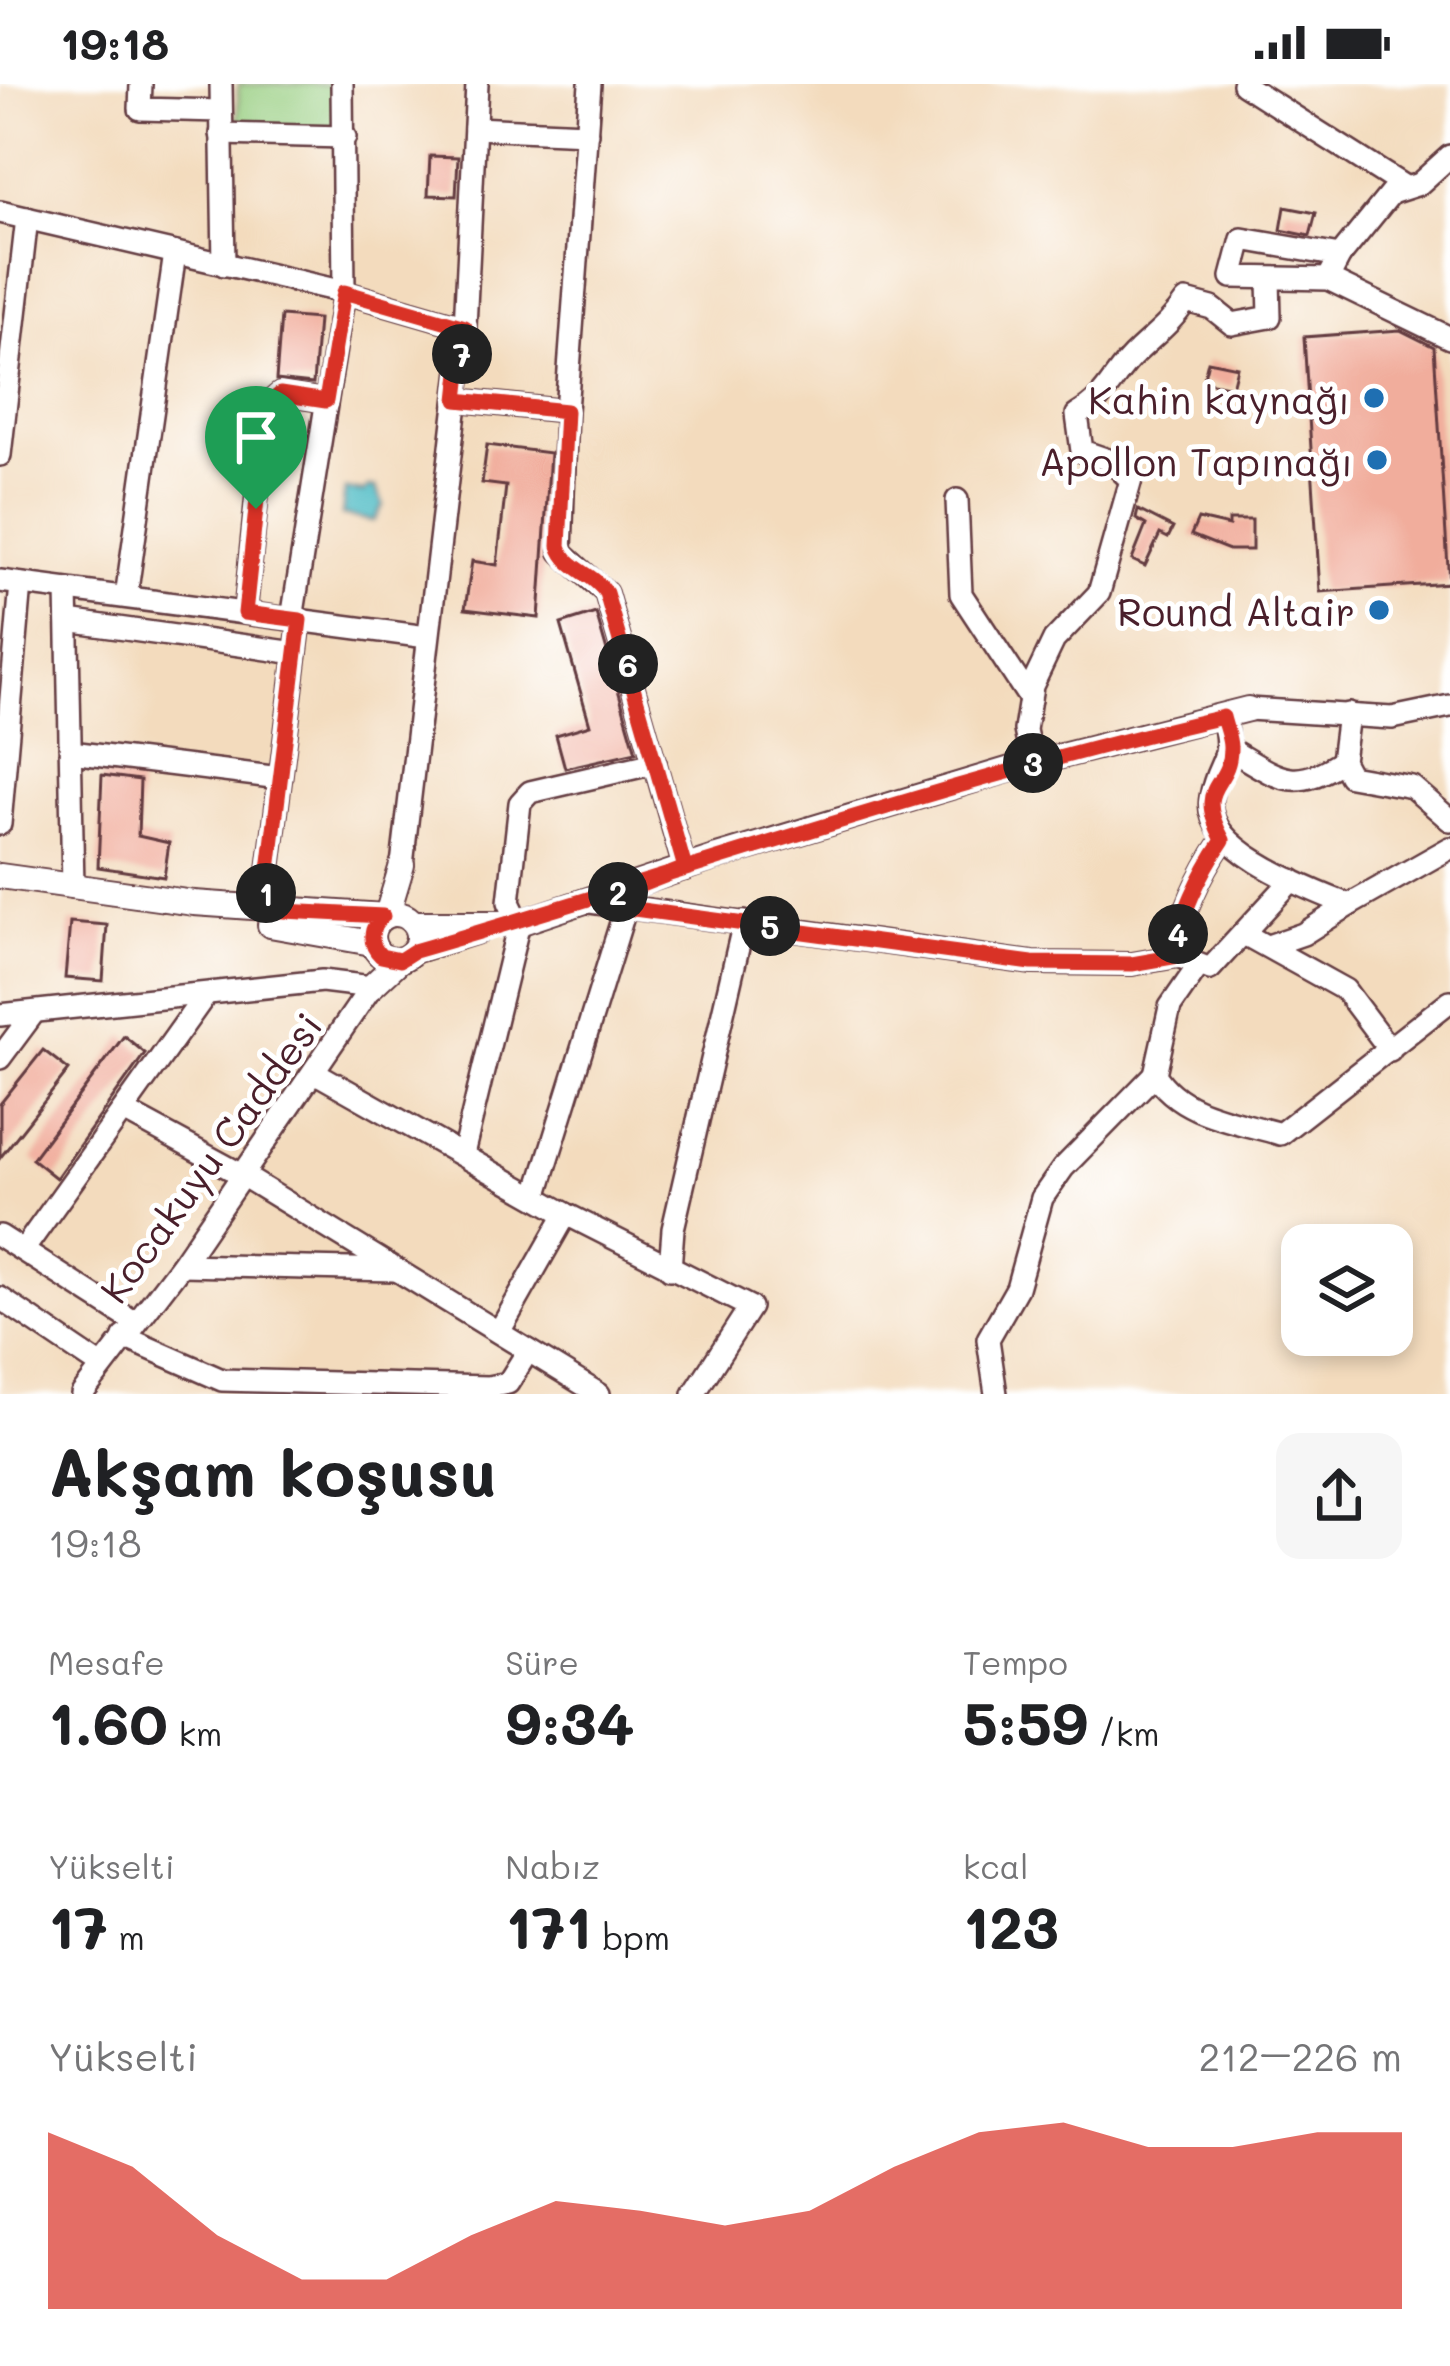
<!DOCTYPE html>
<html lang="tr">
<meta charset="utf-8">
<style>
:root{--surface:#fff;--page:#f6f6f6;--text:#202124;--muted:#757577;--accent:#d93025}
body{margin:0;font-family:Mali,sans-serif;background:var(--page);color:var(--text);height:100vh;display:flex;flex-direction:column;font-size:45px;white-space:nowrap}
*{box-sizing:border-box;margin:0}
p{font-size:39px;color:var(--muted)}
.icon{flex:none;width:66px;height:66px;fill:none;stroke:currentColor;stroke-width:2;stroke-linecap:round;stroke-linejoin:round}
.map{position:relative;height:1310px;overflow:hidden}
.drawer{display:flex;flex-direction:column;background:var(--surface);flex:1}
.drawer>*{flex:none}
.fabs{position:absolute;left:1281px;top:1140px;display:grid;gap:24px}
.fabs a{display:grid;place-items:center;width:132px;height:132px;border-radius:24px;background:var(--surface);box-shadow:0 6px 18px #0003;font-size:60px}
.pin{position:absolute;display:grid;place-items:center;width:102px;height:102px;color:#fff;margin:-123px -51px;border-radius:50% 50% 50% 0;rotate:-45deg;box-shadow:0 0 12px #0007}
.pin .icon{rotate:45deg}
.km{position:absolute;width:60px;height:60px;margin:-30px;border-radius:50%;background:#222;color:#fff;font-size:33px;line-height:60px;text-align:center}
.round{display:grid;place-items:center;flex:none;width:126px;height:126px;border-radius:24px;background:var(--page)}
.head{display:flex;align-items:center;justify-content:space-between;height:204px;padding:0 48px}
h1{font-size:66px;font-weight:700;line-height:90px}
.metrics{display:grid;grid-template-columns:repeat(3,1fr);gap:18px;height:204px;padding:12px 48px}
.metrics div{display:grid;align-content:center}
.metrics b{font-size:60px;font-weight:700}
.metrics small{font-size:33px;font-weight:400}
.metrics p{font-size:33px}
.chart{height:336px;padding:24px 48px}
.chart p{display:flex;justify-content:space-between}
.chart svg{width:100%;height:216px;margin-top:12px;fill:var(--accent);opacity:.7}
.status{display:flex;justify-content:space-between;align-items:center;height:84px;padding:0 60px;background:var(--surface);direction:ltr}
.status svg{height:33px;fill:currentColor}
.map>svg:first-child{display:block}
</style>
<div class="status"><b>19:18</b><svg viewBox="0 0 49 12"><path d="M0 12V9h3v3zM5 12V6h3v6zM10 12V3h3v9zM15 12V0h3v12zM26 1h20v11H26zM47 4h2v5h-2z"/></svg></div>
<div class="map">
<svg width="1450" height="1310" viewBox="0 0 1450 1310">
<rect width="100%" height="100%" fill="#fff"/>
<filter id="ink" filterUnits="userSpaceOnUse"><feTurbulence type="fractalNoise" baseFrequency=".00833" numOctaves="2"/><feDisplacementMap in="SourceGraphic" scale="24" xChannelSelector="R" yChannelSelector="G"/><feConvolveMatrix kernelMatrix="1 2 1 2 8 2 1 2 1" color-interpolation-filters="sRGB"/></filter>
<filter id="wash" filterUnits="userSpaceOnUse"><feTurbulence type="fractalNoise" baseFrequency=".004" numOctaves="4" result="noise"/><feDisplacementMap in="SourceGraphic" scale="48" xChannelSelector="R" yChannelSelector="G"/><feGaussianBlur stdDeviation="2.7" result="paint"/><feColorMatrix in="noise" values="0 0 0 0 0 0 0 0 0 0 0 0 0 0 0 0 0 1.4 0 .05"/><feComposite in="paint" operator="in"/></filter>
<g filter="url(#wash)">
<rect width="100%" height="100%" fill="#f3dbbd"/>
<!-- green -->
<path fill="#96cd7f" stroke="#707655" stroke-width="3" d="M 238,0 L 337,0 L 338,50 L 238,42 Z"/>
<!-- water -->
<path fill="#4dbbc4" stroke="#4c6d78" stroke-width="3" d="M 368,403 L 376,404 L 383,421 L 374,437 L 342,431 L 345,406 L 364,408 Z"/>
<g id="blocks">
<!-- building -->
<g fill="#f1ad9c">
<path d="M 430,72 L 458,73 L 456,112 L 428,111 Z"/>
<path d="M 1285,123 L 1316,129 L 1310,152 L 1281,146 Z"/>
<path d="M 281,232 L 318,235 L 313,300 L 276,296 Z"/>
<path d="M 1400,246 L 1434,263 L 1449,499 L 1320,508 L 1304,253 Z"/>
<path d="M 1208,277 L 1237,283 L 1232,303 L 1203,297 Z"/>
<path d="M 487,361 L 550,369 L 539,534 L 465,525 L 472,477 L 497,481 L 506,402 L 482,399 Z"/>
<path d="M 1138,426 L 1173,444 L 1168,454 L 1160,450 L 1145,482 L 1132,476 L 1146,441 L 1136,435 Z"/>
<path d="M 1198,435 L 1229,442 L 1229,436 L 1252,436 L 1252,466 L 1229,466 L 1191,451 Z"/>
<path d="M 596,529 L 636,668 L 565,684 L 556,651 L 590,641 L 561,540 Z"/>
<path d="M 102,691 L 140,696 L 138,752 L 169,759 L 164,793 L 98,783 Z"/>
<path d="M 70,838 L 107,841 L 103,897 L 65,894 Z"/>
<path d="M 124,952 L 145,969 L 56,1094 L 32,1075 Z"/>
<path d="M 43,966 L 69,986 L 0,1074 L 0,1020 Z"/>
</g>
</g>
</g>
<g filter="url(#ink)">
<use href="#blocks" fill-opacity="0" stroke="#633b41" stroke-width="3"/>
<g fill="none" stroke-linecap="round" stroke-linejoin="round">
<defs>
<g id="minor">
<path d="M 141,0 L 140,25 L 221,27"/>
<path d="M 221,0 L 224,181"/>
<path d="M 1243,0 L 1405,103"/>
<path d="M 475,44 L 587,49"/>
<path d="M 221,50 L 345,53"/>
<path d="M 0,128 L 344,208 L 465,243"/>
<path d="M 1340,172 L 1391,109 L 1419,100 L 1450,72"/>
<path d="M 1328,195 L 1340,172 L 1242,155 L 1232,193 L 1328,195 L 1450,254"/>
<path d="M 457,316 L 566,327 L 590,0"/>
<path d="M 566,327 L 561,468 L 606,509 L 685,785"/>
<path d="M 0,371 L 27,134"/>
<path d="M 957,416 L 961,510 L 1030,615"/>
<path d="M 0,497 L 427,553"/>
<path d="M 67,506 L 73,803"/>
<path d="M 126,513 L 175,169"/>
<path d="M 245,529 L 266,322 L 280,310 L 326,317"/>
<path d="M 292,535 L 344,208 L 342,0"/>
<path d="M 68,537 L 296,569"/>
<path d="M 1248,625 L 1392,634 L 1450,622"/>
<path d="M 1348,630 L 1342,677 L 1350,692 L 1412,703 L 1450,736"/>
<path d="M 1223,633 C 1234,681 1218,673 1211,713 C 1201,765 1309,805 1349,821 L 1450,764"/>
<path d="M 1231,666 C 1277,693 1293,710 1342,677"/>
<path d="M 71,668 L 280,694"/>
<path d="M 1032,679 L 1025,646 L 1032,602 L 1054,556 L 1099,509 L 1131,396 L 1111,377 L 1082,367 L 1077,331 C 1110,312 1112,290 1138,267 C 1156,250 1171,239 1186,217 L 1212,224 L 1232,240 L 1270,233 L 1269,196"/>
<path d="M 0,740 L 21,500"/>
<path d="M 402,781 L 465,243 L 477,0"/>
<path d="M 583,817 L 1032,879 L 1132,880 L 1178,872 L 1210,885 L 1292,796"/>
<path d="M 264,826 L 300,536"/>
<path d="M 1244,850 L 1345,906 L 1390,966"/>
<path d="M 1271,861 L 1303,850 L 1349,821"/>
<path d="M 1178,872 C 1174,839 1204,784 1223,756"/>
<path d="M 1197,884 L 1170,923 L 1155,990 C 1179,1031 1237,1037 1280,1050 L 1450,917"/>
<path d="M 0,931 L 322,897 L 371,903 L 181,1181 L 82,1310"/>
<path d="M 0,974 L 32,931"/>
<path d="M 316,989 L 566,1130 L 750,1223 L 694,1310"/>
<path d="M 124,1027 L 242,1091 L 599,1310"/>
<path d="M 463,1070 L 519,839 L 509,818 L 520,719 L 530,708 L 655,679"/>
<path d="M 537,1110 L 629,813"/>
<path d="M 0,1152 L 136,1239"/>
<path d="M 24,1165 L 206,910"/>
<path d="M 181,1181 L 394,1186"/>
<path d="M 670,1185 L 673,1145 L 744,838"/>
<path d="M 0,1214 L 102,1283"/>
<path d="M 499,1248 L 566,1130"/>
<path d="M 124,1253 L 222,1296 L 488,1303 L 508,1299 L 528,1267"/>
<path d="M 996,1310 L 988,1255 L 1017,1204 L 1042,1114 L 1063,1084 L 1155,990"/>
</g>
<g id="major">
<path d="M 0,792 L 194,819 L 383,832"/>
<circle cx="395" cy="853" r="23"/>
<path d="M 387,831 L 402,781"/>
<path d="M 414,839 L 519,839 L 717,773 L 1014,684 L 1248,625"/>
<path d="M 270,841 L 372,859"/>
<path d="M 414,867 L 478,847"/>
<path d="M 371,903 L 400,876"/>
</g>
</defs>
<!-- minor casing -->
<use href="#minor" stroke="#633b41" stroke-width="26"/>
<!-- major casing -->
<use href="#major" stroke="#633b41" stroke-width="28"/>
<!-- minor -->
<use href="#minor" stroke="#fff" stroke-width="21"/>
<!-- major -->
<use href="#major" stroke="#fff" stroke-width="24"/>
</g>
</g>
<g fill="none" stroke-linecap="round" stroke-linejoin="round" filter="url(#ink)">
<defs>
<path id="route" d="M 256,425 L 245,529 L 300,536 L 264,826 L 383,832 C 369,844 368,859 381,872 L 400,876 L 414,867 C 684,790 948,695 1223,633 C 1225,642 1230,654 1230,663 C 1231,706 1192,698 1223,756 C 1204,784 1174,839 1178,872 L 1132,880 L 1032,879 L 627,824 L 631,805 L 685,784 L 606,509 C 593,488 567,486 559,462 L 566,327 L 457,316 L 465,243 L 344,208 L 326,317 L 280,310 L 266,322 L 256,425"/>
</defs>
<!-- route casing -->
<use href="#route" stroke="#fff" stroke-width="24"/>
<!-- route -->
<use href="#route" stroke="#d93025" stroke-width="15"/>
</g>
<!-- markers -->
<g fill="#1f6fb2" stroke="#fff" stroke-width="4.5">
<circle cx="1374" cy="314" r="12"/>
<circle cx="1377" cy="376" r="12"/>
<circle cx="1379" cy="526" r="12"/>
</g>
<g text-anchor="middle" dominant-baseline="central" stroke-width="10" stroke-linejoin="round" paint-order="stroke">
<!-- poi labels -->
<g font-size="39" fill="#4a1f2b" stroke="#fff" text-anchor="end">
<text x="1350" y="314">Kahin kaynağı</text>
<text x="1353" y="376">Apollon Tapınağı</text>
<text x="1355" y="526">Round Altair</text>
</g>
<!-- street labels -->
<g font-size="39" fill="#4a1f2b" stroke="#fff">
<text transform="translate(210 1073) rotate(-54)">Kocakuyu Caddesi</text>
</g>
</g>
</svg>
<div class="fabs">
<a><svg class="icon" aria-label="layers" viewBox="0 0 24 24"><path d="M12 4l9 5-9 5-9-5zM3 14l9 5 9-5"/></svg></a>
</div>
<div class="pin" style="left:256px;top:425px;background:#1e9e55"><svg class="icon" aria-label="arrive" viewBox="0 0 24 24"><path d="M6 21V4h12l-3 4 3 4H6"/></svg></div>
<b class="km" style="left:266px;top:809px">1</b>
<b class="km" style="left:618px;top:808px">2</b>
<b class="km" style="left:1033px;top:679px">3</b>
<b class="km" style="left:1178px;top:850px">4</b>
<b class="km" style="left:770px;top:842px">5</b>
<b class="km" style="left:628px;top:580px">6</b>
<b class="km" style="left:462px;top:270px">7</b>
</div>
<section class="drawer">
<div class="head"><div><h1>Akşam koşusu</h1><p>19:18</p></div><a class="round"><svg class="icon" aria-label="share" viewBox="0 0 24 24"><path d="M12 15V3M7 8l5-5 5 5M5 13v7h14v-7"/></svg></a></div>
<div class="metrics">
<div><p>Mesafe</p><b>1.60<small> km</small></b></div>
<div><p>Süre</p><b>9:34</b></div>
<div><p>Tempo</p><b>5:59<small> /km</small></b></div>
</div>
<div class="metrics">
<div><p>Yükselti</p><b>17<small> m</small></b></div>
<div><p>Nabız</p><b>171<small> bpm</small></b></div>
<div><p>kcal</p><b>123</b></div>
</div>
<div class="chart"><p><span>Yükselti</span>212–226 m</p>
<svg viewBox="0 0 160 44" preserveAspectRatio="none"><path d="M0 44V8L10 15L20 29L30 38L40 38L50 29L60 22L70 24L80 27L90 24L100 15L110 8L120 6L130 11L140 11L150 8L160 8V44z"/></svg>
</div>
</section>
